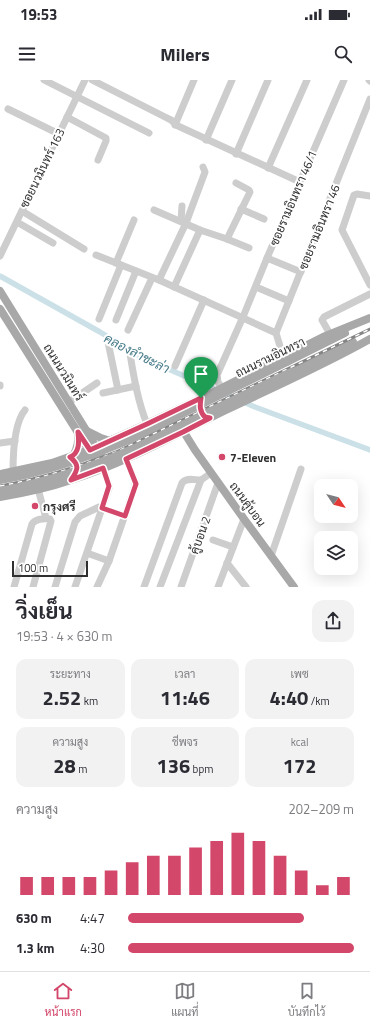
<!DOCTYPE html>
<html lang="th">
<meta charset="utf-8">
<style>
:root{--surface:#fff;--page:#f2f2f3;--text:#2b2b33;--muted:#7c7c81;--line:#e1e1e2;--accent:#d2476a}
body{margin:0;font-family:"Titillium Web",Sarabun,sans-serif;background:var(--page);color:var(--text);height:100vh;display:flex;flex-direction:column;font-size:15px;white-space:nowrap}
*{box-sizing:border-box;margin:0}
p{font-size:13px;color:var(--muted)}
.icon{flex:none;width:22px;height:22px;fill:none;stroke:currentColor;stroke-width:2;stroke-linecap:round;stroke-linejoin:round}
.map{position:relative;height:507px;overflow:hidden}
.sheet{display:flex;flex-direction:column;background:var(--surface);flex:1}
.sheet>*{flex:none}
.needle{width:26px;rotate:125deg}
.controls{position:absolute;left:314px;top:399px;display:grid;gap:8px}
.controls a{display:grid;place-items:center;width:44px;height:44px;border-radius:8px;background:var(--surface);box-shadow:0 4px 16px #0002;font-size:20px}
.scale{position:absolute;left:12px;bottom:10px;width:76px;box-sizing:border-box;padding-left:4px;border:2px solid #303030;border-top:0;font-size:11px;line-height:14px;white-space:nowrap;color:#303030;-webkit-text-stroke:3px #fff;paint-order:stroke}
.pin{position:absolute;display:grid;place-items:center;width:34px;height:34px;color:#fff;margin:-41px -17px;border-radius:50% 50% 50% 0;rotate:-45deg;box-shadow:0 0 4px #0007}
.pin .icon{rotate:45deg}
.round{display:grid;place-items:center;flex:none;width:42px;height:42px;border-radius:12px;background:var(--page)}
.head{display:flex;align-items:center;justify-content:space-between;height:68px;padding:0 16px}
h1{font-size:22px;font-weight:700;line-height:30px}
.stats{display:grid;grid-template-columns:repeat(3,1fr);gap:6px;height:68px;padding:4px 16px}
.stats div{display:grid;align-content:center;border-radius:10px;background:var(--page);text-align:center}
.stats b{font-size:20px;font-weight:700}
.stats small{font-size:11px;font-weight:400}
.stats p{font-size:11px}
.chart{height:112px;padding:8px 16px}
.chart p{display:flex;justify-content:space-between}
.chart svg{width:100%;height:72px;margin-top:4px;stroke:var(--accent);stroke-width:6}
ul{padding:0 16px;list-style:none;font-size:13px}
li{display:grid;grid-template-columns:64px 48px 1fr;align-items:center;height:30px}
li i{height:10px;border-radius:5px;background:var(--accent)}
.status{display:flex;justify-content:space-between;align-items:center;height:28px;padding:0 20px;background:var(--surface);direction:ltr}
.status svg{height:11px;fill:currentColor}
header{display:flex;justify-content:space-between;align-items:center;height:52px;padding:0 16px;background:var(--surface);font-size:18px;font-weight:700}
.menu{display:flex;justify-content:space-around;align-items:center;height:56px;border-top:1px solid var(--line);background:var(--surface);font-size:11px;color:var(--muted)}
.menu a{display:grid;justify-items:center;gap:2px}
.menu .on{color:var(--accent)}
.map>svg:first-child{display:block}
</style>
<div class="status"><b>19:53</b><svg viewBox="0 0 49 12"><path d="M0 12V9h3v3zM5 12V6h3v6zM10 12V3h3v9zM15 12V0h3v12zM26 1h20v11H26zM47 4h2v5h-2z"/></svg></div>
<header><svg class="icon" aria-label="menu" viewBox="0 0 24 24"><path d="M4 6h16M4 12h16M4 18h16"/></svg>Milers<svg class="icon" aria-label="search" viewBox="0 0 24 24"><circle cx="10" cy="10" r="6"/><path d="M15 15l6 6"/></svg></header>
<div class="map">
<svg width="370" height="507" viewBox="0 0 370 507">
<rect width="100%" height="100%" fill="#fff"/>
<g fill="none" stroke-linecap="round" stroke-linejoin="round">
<!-- canal -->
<path stroke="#cbe1e7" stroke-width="5.5" d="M 0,196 L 100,252 L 141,277 L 255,327 L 370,370"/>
<!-- minor -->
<g stroke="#cdcdcd" stroke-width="7">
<path d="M 44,0 L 149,53"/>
<path d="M 92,0 L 165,37 L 171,40 L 178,46 L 300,102"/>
<path d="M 369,0 L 370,1"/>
<path d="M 8,29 L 59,54"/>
<path d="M 67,37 L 106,58 L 106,61 L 98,80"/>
<path d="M 175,45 L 194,0"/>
<path d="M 206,60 L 232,0"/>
<path d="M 236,74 L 268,0"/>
<path d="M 268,88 L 307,0"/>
<path d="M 370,116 L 357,114 L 354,115 L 342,150 L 370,205"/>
<path d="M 241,129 L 264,139"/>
<path d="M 154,130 L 200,150 L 227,159 L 249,168"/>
<path d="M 22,131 L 84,169"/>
<path d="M 181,141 L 182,126"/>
<path d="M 17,142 L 53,163"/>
<path d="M 227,159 L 250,112 L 249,110 L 236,103"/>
<path d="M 96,175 L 159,200 L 276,253"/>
<path d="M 0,176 L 85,0"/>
<path d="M 267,178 L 301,192"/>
<path d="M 116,183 L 134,140"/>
<path d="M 159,200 L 186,143 L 205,92 L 203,87"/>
<path d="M 174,207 L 200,150"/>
<path d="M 256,207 L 289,221"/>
<path d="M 99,239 L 121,185"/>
<path d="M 116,240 L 136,191"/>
<path d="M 128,250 L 152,198"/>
<path d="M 330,254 L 322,240 L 324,237 L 370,214"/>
<path d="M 108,262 L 118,310"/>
<path d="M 130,274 C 134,298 138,322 147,344"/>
<path d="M 283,276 L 276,253 L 370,19"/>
<path d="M 175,286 L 204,220"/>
<path d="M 0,306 L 0,305"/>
<path d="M 222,308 L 218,302 L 217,295 L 243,237 L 267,178 L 344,0"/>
<path d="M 103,313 L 136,306"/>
<path d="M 69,322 L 97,303"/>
<path d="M 0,363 L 15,361"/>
<path d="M 13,392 C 13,375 14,343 25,330"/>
<path d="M 38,409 L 46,438"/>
<path d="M 213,460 L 233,467"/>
<path d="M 87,473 L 109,481"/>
<path d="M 271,476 L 301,389"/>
<path d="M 227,483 L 246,507"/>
<path d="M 14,507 L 32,444 C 35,439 44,438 50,439 L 51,441 L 33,507"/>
<path d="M 55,507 L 75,442 L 80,436 L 99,427 L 125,436"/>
<path d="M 75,507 L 109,408 L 109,405 L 103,388"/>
<path d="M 97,507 L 109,481 L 135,406 L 135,401 L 126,379"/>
<path d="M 144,507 L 182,403 C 186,397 194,400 201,400"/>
<path d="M 160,507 L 201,400 L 211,393"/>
<path d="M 181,507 L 218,403"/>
<path d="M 218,507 L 244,439"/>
</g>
<!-- major -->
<g stroke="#a8a8a8" stroke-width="8">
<path d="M 0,211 L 86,350 L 107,386"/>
<path d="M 0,229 L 101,389"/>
<path d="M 287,282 L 345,253"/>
<path d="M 291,292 L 353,262"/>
<path d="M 172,333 L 195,370 L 244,439 L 294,507"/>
<path d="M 87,351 L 101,358 L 110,361"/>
<path d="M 142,352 L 149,353 L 153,353 L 175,343 L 179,344"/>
<path d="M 73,376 C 78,368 79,362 78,353"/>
<path d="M 0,394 L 52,383 L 69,377 L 96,367 L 147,344 L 208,315 L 323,257 L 370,238"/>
<path d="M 0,417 C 24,413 48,408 71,400 C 125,383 175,355 226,330 C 274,307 324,285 370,259"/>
</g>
<defs>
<path id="rail" d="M 0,406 C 40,399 78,387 116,372 L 370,249"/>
</defs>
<!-- rail casing -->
<use href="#rail" stroke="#858585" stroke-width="3"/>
<!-- rail -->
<use href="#rail" stroke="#fff" stroke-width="1.5" stroke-dasharray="4.5" stroke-linecap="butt"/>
<!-- major-bridge -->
<g stroke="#a8a8a8" stroke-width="8">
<path d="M 0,400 C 46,392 89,377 131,359 L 287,282"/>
<path d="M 0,411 C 47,402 92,387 135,368 L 291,292"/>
</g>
</g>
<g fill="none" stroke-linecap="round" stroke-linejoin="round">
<defs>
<path id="route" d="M 201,318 C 200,325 199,331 205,337 L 210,338 L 183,352 L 126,379 L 136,404 L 125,436 L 102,428 L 109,406 L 103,388 L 71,400 C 78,390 80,385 70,377 C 80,373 79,361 78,352 L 90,370 L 147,344 Z"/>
</defs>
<!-- route casing -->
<use href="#route" stroke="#fff" stroke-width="8"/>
<!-- route -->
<use href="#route" stroke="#d2476a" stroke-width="5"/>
</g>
<!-- markers -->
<g fill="#d2476a" stroke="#fff" stroke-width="1.5">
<circle cx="222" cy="377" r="4"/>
<circle cx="35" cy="426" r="4"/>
</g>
<g text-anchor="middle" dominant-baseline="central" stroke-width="4" stroke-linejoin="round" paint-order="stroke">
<!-- street labels -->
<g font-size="12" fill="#303030" stroke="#fff">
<text transform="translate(42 88) rotate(-64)">ซอยนวมินทร์ 163</text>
<text transform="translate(293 118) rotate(-67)">ซอยรามอินทรา 46/1</text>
<text transform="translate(319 147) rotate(-68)">ซอยรามอินทรา 46</text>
<text transform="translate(270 277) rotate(-26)">ถนนรามอินทรา</text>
<text transform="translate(64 292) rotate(58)">ถนนนวมินทร์</text>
<text transform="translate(248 424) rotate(54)">ถนนคู้บอน</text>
<text transform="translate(200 455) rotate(-70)">คู้บอน 2</text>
</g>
<!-- poi labels -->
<g font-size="12" font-weight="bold" fill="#303030" stroke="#fff" text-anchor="start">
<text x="230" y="377">7-Eleven</text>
<text x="43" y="426">กรุงศรี</text>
</g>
<!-- water labels -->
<g font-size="13" font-style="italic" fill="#467b89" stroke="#fff">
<text transform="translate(137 273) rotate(27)">คลองลำชะล่า</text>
</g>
</g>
</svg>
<div class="controls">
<a><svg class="needle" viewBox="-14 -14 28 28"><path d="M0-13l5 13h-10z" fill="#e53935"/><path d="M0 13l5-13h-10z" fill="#7c7c81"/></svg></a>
<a><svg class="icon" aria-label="layers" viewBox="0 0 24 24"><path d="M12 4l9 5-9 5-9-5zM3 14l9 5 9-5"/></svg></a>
</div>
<div class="scale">100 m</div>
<div class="pin" style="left:201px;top:318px;background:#1e9e55"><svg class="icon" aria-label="arrive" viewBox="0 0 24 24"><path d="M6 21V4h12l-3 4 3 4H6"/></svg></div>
</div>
<section class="sheet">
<div class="head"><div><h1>วิ่งเย็น</h1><p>19:53 · 4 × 630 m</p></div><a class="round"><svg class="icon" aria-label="share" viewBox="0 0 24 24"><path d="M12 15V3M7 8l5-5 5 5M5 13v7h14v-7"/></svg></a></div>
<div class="stats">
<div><p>ระยะทาง</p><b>2.52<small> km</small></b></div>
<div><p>เวลา</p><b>11:46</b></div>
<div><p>เพซ</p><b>4:40<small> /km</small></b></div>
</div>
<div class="stats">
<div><p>ความสูง</p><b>28<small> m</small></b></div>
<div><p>ชีพจร</p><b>136<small> bpm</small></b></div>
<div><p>kcal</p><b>172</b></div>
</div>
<div class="chart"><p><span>ความสูง</span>202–209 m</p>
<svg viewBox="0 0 160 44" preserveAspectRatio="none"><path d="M5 44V33M15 44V33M25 44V33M35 44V33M45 44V29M55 44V24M65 44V20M75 44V20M85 44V15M95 44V11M105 44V6M115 44V11M125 44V20M135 44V29M145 44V38M155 44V33"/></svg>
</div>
<ul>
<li><b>630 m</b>4:47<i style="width:78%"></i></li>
<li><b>1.3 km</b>4:30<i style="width:100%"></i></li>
</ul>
</section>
<nav class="menu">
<a class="on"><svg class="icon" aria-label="home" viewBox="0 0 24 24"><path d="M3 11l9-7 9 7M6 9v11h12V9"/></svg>หน้าแรก</a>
<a><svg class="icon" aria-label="map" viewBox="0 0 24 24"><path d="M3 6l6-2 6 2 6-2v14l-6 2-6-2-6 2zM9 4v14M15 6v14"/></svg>แผนที่</a>
<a><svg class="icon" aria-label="saved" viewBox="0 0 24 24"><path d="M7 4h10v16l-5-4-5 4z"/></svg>บันทึกไว้</a>
</nav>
